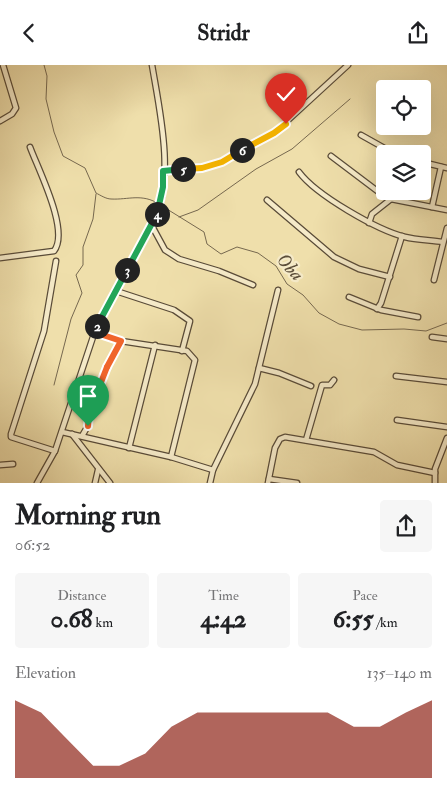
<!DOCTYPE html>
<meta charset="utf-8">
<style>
:root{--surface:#fff;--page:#f6f6f6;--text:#202124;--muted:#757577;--accent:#8f2418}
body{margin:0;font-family:"IM FELL Double Pica",serif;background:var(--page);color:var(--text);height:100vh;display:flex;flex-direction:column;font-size:19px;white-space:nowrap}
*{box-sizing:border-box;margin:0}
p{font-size:16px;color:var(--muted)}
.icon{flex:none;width:28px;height:28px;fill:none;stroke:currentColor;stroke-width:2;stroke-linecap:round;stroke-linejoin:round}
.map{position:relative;height:418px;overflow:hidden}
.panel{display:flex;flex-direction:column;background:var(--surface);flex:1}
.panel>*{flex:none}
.fabs{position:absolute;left:376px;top:15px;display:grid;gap:10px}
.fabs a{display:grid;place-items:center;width:55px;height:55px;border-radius:5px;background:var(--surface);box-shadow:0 5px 20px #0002;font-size:25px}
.pin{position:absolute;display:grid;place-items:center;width:42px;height:42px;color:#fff;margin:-51px -21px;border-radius:50% 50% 50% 0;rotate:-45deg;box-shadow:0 0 5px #0007}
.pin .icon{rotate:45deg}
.km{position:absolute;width:25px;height:25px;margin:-12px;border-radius:50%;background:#222;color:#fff;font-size:14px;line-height:25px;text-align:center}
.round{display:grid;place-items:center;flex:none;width:52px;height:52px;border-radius:5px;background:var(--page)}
.headline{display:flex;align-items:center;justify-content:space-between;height:85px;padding:0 15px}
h1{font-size:28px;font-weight:700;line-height:38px}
.stats{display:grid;grid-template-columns:repeat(3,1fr);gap:8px;height:85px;padding:5px 15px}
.stats div{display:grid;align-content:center;border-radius:5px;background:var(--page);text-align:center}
.stats b{font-size:25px;font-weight:700}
.stats small{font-size:14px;font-weight:400}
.stats p{font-size:14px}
.chart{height:140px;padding:10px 15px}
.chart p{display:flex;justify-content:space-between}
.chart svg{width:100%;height:90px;margin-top:5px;fill:var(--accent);opacity:.7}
header{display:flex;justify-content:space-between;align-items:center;height:65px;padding:0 15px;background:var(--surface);font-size:22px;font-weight:700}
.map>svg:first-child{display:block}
</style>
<header><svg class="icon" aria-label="back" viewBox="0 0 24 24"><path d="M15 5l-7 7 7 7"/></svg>Stridr<svg class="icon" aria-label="share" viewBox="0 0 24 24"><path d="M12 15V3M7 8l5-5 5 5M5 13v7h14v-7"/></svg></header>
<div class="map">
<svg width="447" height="418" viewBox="0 0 447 418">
<rect width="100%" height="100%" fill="#efdfab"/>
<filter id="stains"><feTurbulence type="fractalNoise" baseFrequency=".004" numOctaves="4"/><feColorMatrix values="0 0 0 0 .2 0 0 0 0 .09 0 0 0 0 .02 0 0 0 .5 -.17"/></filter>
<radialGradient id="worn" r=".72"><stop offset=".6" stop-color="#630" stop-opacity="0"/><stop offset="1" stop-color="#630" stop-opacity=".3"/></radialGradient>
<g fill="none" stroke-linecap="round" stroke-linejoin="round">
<!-- stream -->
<g stroke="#76684f" stroke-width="1">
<path d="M 44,0 L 47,11 L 46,34 L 54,67 L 63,91 L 85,103 L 96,128 C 100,130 106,134 111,134 C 128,135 142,128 159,139"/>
<path d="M 162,141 L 204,167 L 207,179 L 221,189 L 237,182 L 258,188 L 276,201 L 287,219 L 303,230 L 319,248 L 339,259 L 362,265 L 404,264 L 426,266 L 447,258"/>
<path d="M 179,152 L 198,145 L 256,104 L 292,84 L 350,34"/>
<path d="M 54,320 L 71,254 L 82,228 L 76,210 L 83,200 L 83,182 L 93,154 L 96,129"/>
</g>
<defs>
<g id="street">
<path d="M 0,56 L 12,49 L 16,43 L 3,0"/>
<path d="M 361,70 L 395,89"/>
<path d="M 331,91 L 380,128 L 391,134 L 447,145"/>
<path d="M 422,97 L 447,103"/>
<path d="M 163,106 L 202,103 L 222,97 L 274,68 L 348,0"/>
<path d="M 299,107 C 316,130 377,165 405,172 C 417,175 431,175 443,177"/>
<path d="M 267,135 L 334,192 L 359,204 L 390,212"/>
<path d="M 432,142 L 441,102"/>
<path d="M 369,158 L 372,149 L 391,134"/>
<path d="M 152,161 L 165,185 L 179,194 L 219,206 L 253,220"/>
<path d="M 0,193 L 54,186 C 70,166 38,104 30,82"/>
<path d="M 434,215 L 447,163"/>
<path d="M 116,226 L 174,245 L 190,256 L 182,286"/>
<path d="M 349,232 L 381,245 L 418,252"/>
<path d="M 377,244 L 381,238 L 402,171"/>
<path d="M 94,267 L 121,276 L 187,286 L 195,295 L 171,392"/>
<path d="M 432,272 L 447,274"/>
<path d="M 259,303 L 279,308 L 311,321"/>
<path d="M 396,311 L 447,317"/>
<path d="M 397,355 L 447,362"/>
<path d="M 62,367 L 171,392 L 213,405"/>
<path d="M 72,369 L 110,418"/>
<path d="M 82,371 L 89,359 L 89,348 L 97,324 L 121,276"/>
<path d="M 306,375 L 322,320 L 330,320 L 334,315"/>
<path d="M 129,383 L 155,280"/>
<path d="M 55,386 L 11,372 L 11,369 L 44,266 L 56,196"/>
<path d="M 0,400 L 13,399"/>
<path d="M 269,414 L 297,418"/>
<path d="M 37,418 L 55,386 L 97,260 L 154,157 C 175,112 160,47 152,0"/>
<path d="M 95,418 L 98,405"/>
<path d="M 210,418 L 213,405 L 255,319 L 278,225"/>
<path d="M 268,418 L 275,383 L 280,374 L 285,372 L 374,387 L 397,400 L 435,408"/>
<path d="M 435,418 L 435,404 L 447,373"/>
</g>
</defs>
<!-- street casing -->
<use href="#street" stroke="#594b38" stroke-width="7"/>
<!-- street -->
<use href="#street" stroke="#f5eac8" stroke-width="4.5"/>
</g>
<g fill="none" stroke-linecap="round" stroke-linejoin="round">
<defs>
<path id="split-1" d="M 88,361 L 89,348 L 107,302"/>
<path id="split-2" d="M 97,261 L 94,267 L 121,276 L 107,302"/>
<path id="split-3" d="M 97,261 L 127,205"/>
<path id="split-4" d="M 127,205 L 157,149"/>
<path id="split-5" d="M 157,149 L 163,122 L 163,106 L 183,104"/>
<path id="split-6" d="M 183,104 L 202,103 L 222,97 L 242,85"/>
<path id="split-7" d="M 242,85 L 274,68 L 286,59"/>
</defs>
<!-- split-1 casing -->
<use href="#split-1" stroke="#fff" stroke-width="10"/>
<!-- split-2 casing -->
<use href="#split-2" stroke="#fff" stroke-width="10"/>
<!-- split-3 casing -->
<use href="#split-3" stroke="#fff" stroke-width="10"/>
<!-- split-4 casing -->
<use href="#split-4" stroke="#fff" stroke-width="10"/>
<!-- split-5 casing -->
<use href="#split-5" stroke="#fff" stroke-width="10"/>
<!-- split-6 casing -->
<use href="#split-6" stroke="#fff" stroke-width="10"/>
<!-- split-7 casing -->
<use href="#split-7" stroke="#fff" stroke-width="10"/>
<!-- split-1 -->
<use href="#split-1" stroke="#f0652b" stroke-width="6"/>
<!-- split-2 -->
<use href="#split-2" stroke="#f0652b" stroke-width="6"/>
<!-- split-3 -->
<use href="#split-3" stroke="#22a559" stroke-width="6"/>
<!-- split-4 -->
<use href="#split-4" stroke="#22a559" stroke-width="6"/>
<!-- split-5 -->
<use href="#split-5" stroke="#22a559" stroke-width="6"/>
<!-- split-6 -->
<use href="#split-6" stroke="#f5b400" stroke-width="6"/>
<!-- split-7 -->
<use href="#split-7" stroke="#f5b400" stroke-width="6"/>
</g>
<g text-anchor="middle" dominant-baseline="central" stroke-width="4.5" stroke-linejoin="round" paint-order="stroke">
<!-- water labels -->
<g font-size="19" font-style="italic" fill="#5c4e3a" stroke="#f5eac8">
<text transform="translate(290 202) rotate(47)">Oba</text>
</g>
</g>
<rect width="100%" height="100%" filter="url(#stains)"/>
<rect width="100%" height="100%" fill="url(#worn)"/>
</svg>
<div class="fabs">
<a><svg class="icon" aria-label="locate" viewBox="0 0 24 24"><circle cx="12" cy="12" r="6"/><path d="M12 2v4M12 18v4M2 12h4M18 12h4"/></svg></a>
<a><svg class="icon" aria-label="layers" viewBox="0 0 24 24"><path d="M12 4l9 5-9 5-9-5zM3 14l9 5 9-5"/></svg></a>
</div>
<div class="pin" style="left:88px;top:361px;background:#1e9e55"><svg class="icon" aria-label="arrive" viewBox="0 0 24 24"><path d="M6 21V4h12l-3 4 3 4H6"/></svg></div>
<div class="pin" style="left:286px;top:59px;background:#d93025"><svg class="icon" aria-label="check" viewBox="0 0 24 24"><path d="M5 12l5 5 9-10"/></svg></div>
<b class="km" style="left:97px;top:261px">2</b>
<b class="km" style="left:127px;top:205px">3</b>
<b class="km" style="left:157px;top:149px">4</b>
<b class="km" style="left:183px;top:104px">5</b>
<b class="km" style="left:242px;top:85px">6</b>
</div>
<section class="panel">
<div class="headline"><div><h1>Morning run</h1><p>06:52</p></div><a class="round"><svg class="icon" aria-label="share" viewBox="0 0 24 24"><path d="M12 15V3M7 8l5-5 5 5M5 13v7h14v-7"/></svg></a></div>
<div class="stats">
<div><p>Distance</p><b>0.68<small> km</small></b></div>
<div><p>Time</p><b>4:42</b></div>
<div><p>Pace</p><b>6:55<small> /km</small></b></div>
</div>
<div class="chart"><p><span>Elevation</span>135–140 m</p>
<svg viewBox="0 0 160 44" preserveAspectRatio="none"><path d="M0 44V6L10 12L20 25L30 38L40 38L50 32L60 19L70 12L80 12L90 12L100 12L110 12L120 12L130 19L140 19L150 12L160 6V44z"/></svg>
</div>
</section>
